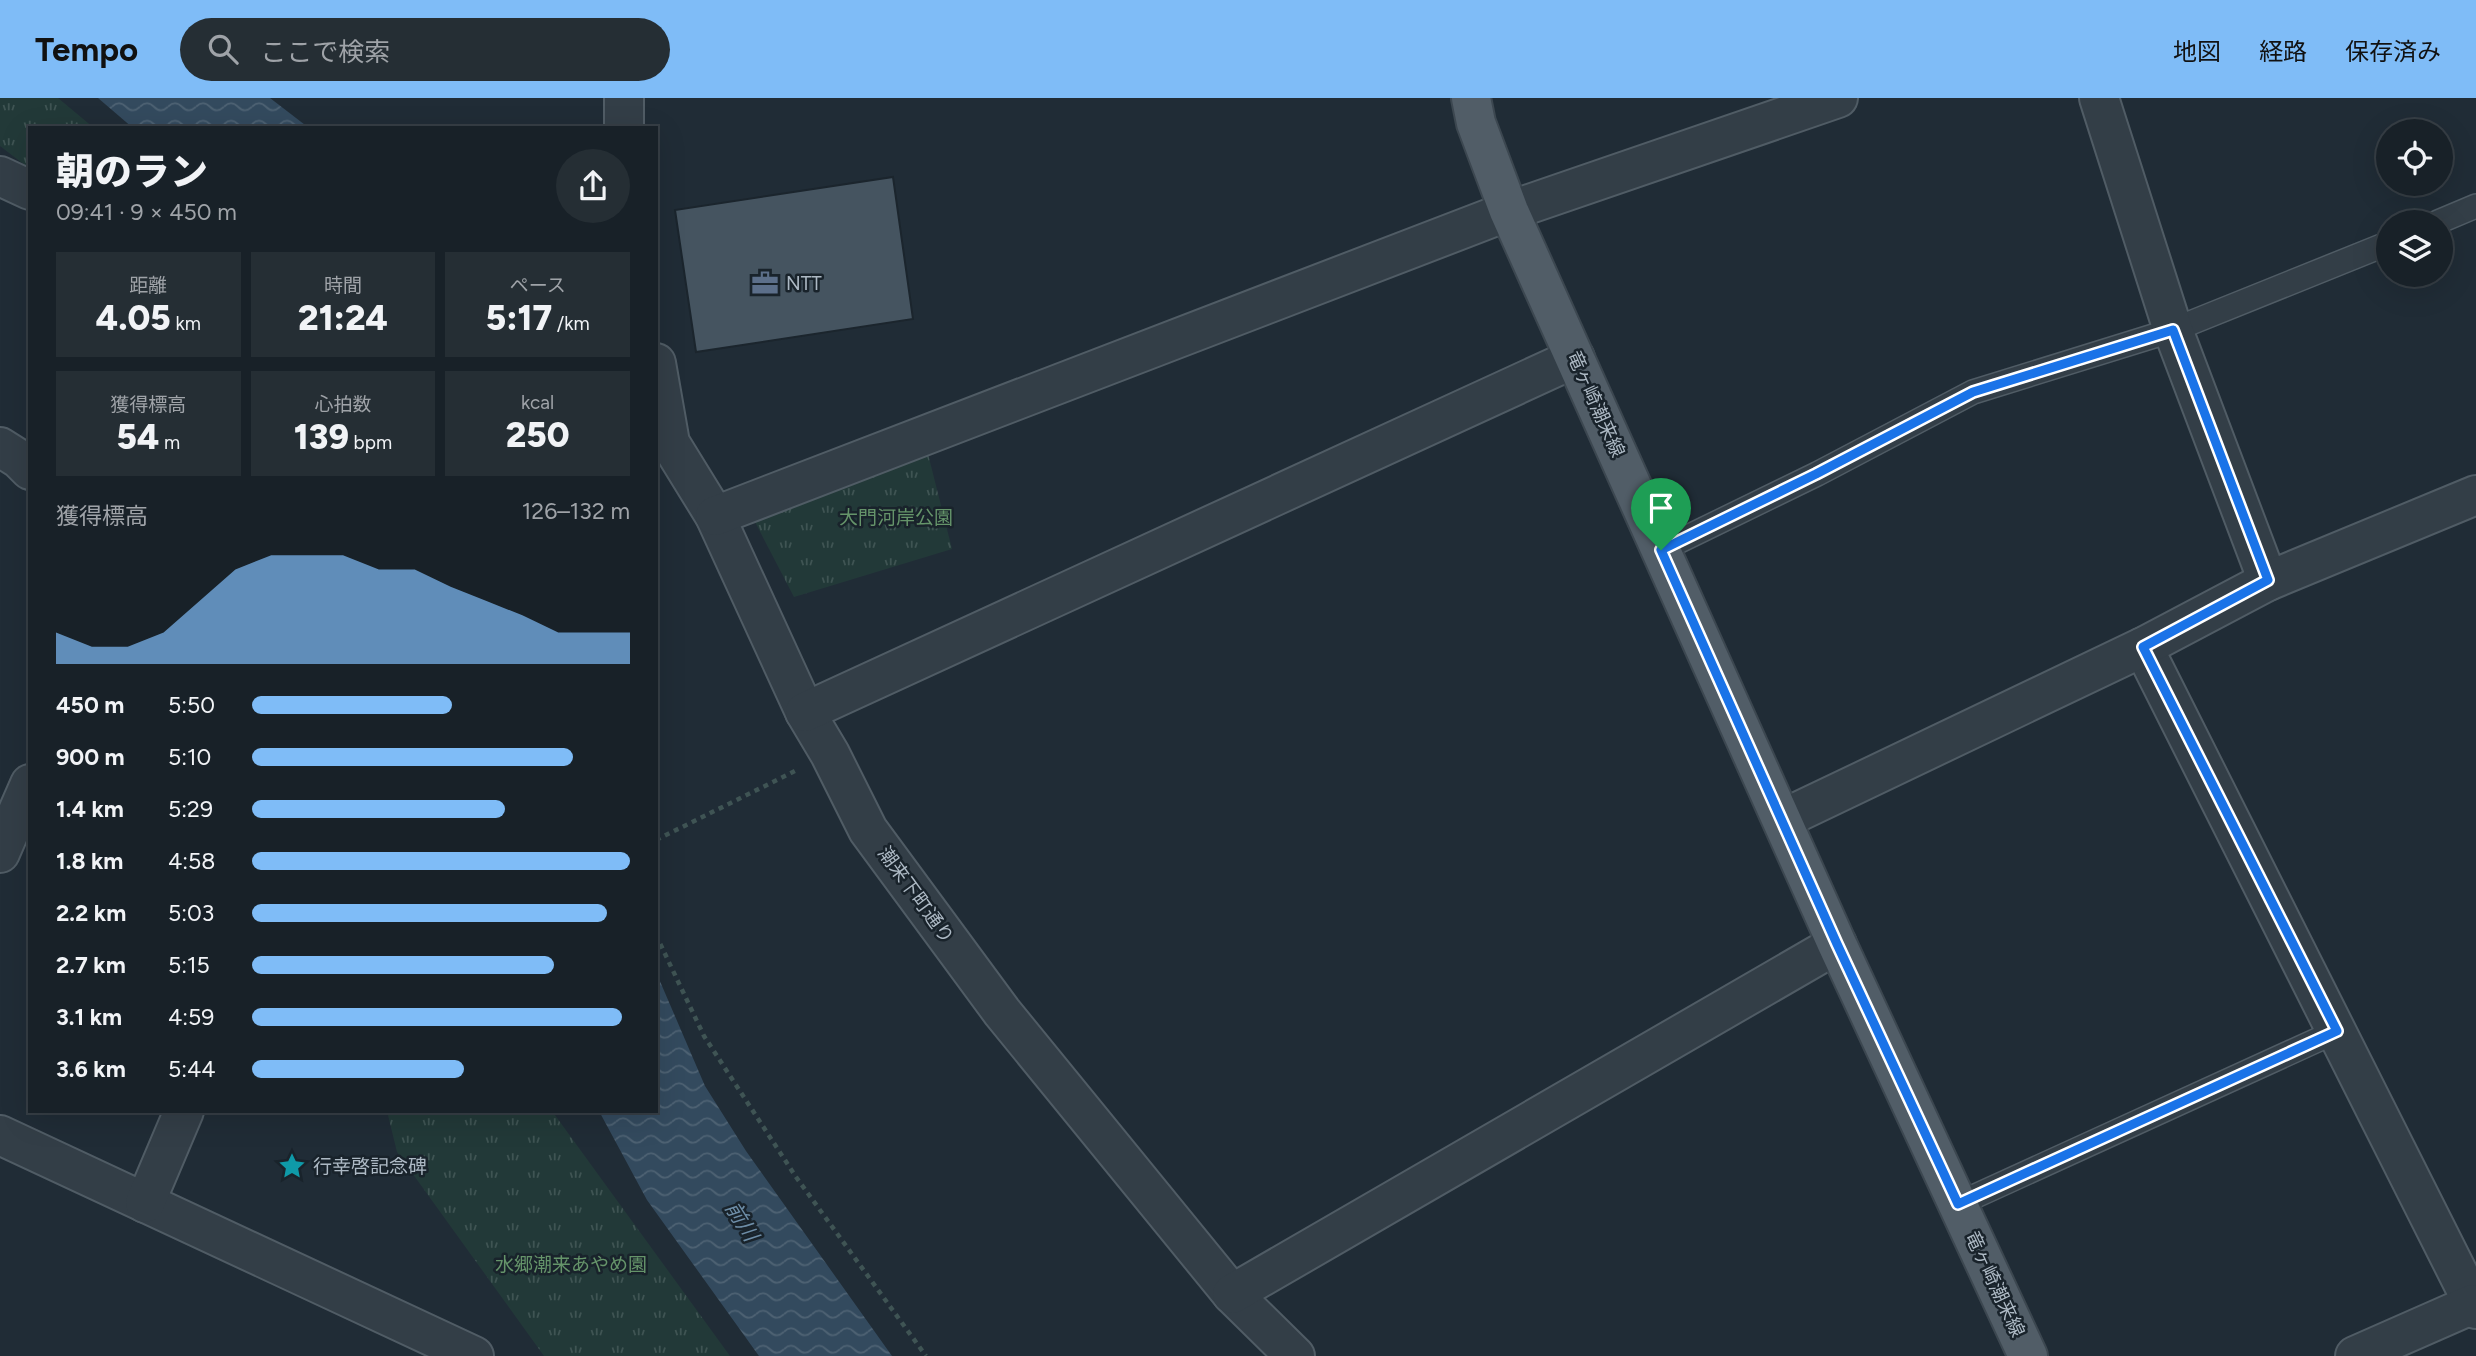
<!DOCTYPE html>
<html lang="ja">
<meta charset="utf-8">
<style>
:root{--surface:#182128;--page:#252e34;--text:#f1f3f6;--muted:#9fa3a8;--line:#363e45;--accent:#7fbcf7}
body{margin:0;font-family:Figtree,"Noto Sans JP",sans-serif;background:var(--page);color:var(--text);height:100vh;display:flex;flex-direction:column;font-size:26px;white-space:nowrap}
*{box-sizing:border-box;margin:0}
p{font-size:23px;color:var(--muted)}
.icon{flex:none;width:38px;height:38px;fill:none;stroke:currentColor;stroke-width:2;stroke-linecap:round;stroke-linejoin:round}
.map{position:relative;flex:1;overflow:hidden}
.drawer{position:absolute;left:28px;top:28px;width:630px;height:987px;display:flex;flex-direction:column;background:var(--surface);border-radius:0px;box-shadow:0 7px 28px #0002,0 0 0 2px var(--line)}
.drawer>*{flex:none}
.fabs{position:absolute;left:2376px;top:21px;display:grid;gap:14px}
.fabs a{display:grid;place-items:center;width:77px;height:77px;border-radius:50%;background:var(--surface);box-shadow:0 7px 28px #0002,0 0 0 2px var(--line);font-size:35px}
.pin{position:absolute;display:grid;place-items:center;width:60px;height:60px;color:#fff;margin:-72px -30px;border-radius:50% 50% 50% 0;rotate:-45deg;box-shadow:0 0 7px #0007}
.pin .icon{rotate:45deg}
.round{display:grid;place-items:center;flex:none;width:74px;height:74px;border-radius:37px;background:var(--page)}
.headline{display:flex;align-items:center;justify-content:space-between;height:119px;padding:0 28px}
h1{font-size:38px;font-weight:800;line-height:52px}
.figures{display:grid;grid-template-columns:repeat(3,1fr);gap:10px;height:119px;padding:7px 28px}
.figures div{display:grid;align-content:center;border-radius:0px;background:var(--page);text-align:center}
.figures b{font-size:35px;font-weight:800}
.figures small{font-size:19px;font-weight:400}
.figures p{font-size:19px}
.chart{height:196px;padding:14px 28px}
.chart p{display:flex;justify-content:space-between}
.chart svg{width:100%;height:126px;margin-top:7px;fill:var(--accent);opacity:.7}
ul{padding:0 28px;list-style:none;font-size:23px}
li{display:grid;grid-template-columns:112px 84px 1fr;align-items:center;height:52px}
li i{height:18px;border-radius:9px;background:var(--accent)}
header{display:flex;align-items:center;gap:42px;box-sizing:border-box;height:98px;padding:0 35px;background:var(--accent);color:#111}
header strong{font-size:33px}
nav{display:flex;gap:38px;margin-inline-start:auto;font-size:24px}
.search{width:490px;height:63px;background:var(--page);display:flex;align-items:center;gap:18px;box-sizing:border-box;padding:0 24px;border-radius:38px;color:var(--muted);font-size:26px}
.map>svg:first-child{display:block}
</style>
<header>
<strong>Tempo</strong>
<div class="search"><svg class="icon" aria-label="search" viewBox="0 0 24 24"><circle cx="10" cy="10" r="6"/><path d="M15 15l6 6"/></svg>ここで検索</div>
<nav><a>地図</a><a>経路</a><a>保存済み</a></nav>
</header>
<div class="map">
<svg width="2476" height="1258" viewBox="0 0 2476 1258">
<defs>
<pattern id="park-tufts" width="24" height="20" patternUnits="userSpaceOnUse" patternTransform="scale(1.75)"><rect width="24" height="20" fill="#223938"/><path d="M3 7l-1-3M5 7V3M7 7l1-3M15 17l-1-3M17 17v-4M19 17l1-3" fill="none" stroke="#3f5453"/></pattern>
<pattern id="water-waves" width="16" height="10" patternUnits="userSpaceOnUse" patternTransform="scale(1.75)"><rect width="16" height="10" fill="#334a5e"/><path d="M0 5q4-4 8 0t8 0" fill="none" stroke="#4e6273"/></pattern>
</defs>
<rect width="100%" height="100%" fill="#202c36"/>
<!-- park -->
<g fill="url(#park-tufts)">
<path d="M 0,0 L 58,0 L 94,30 L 30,30 L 30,71 L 0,48 Z"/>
<path d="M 928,356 L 952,451 L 794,499 L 755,424 Z"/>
<path d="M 387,1013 L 552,1013 L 730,1258 L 544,1258 L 397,1054 Z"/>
</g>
<!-- water -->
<g fill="url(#water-waves)">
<path d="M 98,0 L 270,0 L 309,30 L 133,30 Z"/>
<path d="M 656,874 L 705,988 L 746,1053 L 892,1258 L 759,1258 L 647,1102 L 599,1013 L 656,1013 Z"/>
</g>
<!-- building -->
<path fill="#455460" stroke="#1b252d" stroke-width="2" d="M 893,79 L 913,221 L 696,254 L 675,112 Z"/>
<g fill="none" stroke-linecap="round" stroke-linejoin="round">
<defs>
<g id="lane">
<path d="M 2438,124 L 2476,108"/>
<path d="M 1661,452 L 1817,376 L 1973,294 L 2173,232 L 2389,145"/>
<path d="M 1958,1106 L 2337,933"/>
</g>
<g id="street">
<path d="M 624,0 L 624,30"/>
<path d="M 2099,0 L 2173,232 L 2268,483"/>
<path d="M 0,78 L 30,92"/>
<path d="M 656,265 L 670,345 L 715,418 L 805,614 L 830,656 L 868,732 L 1002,914 L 1232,1196 L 1295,1258"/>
<path d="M 0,349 L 19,361 L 30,372"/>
<path d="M 715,418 L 1509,113 L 1838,0"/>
<path d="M 2143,549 L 2476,1211"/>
<path d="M 805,614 L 1575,260"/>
<path d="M 1783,721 L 2143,549 L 2268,483 L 2476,397"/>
<path d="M 0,755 L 30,686"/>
<path d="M 0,1037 L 474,1258"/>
<path d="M 145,1105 L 184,1013"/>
<path d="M 1232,1196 L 1837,846"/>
<path d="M 2355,1258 L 2473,1206"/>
</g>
<path id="primary" d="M 1471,0 L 1476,25 L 1509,113 L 1837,846 L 2028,1258"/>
</defs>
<!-- lane casing -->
<use href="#lane" stroke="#505c65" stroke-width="26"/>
<!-- street casing -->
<use href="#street" stroke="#505c65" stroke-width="42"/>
<!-- primary casing -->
<use href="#primary" stroke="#3c4750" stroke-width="42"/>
<!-- path -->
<g stroke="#3f5454" stroke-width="4.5" stroke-dasharray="5 5" stroke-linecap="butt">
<path d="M 656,742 L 795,673"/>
<path d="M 656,837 L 704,938 L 796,1079 L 926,1258"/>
</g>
<!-- lane -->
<use href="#lane" stroke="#333e47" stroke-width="23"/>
<!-- street -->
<use href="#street" stroke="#333e47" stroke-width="38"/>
<!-- primary -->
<use href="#primary" stroke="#515d67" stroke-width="38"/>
</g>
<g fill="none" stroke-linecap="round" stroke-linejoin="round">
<defs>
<path id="route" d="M 2173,232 L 2268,482 L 2143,549 L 2337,933 L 1958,1106 L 1837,846 L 1661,452 L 1816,376 L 1973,294 Z"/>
</defs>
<!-- route casing -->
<use href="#route" stroke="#fff" stroke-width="14"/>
<!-- route -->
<use href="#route" stroke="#1a73e8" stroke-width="9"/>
</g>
<!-- icons -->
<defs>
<symbol id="office-bare" viewBox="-9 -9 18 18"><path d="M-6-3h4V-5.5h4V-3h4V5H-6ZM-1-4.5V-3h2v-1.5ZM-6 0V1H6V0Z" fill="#5c6f8a" stroke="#19232b" stroke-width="2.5" paint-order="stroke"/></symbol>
<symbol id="sight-bare" viewBox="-9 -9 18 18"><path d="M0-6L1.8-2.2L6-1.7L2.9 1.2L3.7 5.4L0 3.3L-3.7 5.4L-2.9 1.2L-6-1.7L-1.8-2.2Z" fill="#0f9aa8" stroke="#19232b" stroke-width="2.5" paint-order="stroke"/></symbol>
</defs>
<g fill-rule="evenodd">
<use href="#office-bare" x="746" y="166" width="38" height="38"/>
<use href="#sight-bare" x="273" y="1049" width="38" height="38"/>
</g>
<g text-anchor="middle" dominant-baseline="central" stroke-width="5" stroke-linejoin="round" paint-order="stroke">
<!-- poi labels -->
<g font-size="19" fill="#adb9c4" stroke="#19232b" text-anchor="start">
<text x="786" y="185">NTT</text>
<text x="313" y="1068">行幸啓記念碑</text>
</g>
<!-- street labels -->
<g font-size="19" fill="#adb9c4" stroke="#19232b">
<text transform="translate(1596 306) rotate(66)">竜ヶ崎潮来線</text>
<text transform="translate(916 797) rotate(54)">潮来下町通り</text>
<text transform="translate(1995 1186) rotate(65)">竜ヶ崎潮来線</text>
</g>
<!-- park labels -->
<g font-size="19" fill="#65946a" stroke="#19232b">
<text x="896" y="419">大門河岸公園</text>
<text x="571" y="1166">水郷潮来あやめ園</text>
</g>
<!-- water labels -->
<g font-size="21" font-style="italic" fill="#6e8ea8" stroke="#19232b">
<text transform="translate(742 1123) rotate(58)">前川</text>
</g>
</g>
</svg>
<div class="fabs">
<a><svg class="icon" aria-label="locate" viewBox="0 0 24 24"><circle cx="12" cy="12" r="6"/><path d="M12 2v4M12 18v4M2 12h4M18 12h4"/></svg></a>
<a><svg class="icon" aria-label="layers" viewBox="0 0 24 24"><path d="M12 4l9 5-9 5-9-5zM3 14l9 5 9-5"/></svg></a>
</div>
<div class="pin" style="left:1661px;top:452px;background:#1e9e55"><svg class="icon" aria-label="arrive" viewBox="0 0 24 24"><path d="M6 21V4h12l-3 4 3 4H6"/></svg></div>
<section class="drawer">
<div class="headline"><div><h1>朝のラン</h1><p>09:41 · 9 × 450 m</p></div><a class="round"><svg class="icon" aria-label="share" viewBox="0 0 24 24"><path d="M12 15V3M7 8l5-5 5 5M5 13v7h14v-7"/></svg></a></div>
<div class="figures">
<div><p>距離</p><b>4.05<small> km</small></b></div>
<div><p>時間</p><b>21:24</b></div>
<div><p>ペース</p><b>5:17<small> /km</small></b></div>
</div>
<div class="figures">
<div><p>獲得標高</p><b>54<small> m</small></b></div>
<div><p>心拍数</p><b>139<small> bpm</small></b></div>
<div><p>kcal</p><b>250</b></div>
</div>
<div class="chart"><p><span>獲得標高</span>126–132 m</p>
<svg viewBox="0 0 160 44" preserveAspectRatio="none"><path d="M0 44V33L10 38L20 38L30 33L40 22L50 11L60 6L70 6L80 6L90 11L100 11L110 17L120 22L130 27L140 33L150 33L160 33V44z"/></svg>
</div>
<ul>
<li><b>450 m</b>5:50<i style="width:53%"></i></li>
<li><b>900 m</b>5:10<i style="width:85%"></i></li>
<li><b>1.4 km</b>5:29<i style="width:67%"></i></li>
<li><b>1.8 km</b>4:58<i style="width:100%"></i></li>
<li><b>2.2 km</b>5:03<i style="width:94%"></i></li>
<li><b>2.7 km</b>5:15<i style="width:80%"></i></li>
<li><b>3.1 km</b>4:59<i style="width:98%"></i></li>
<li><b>3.6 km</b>5:44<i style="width:56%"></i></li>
</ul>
</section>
</div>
